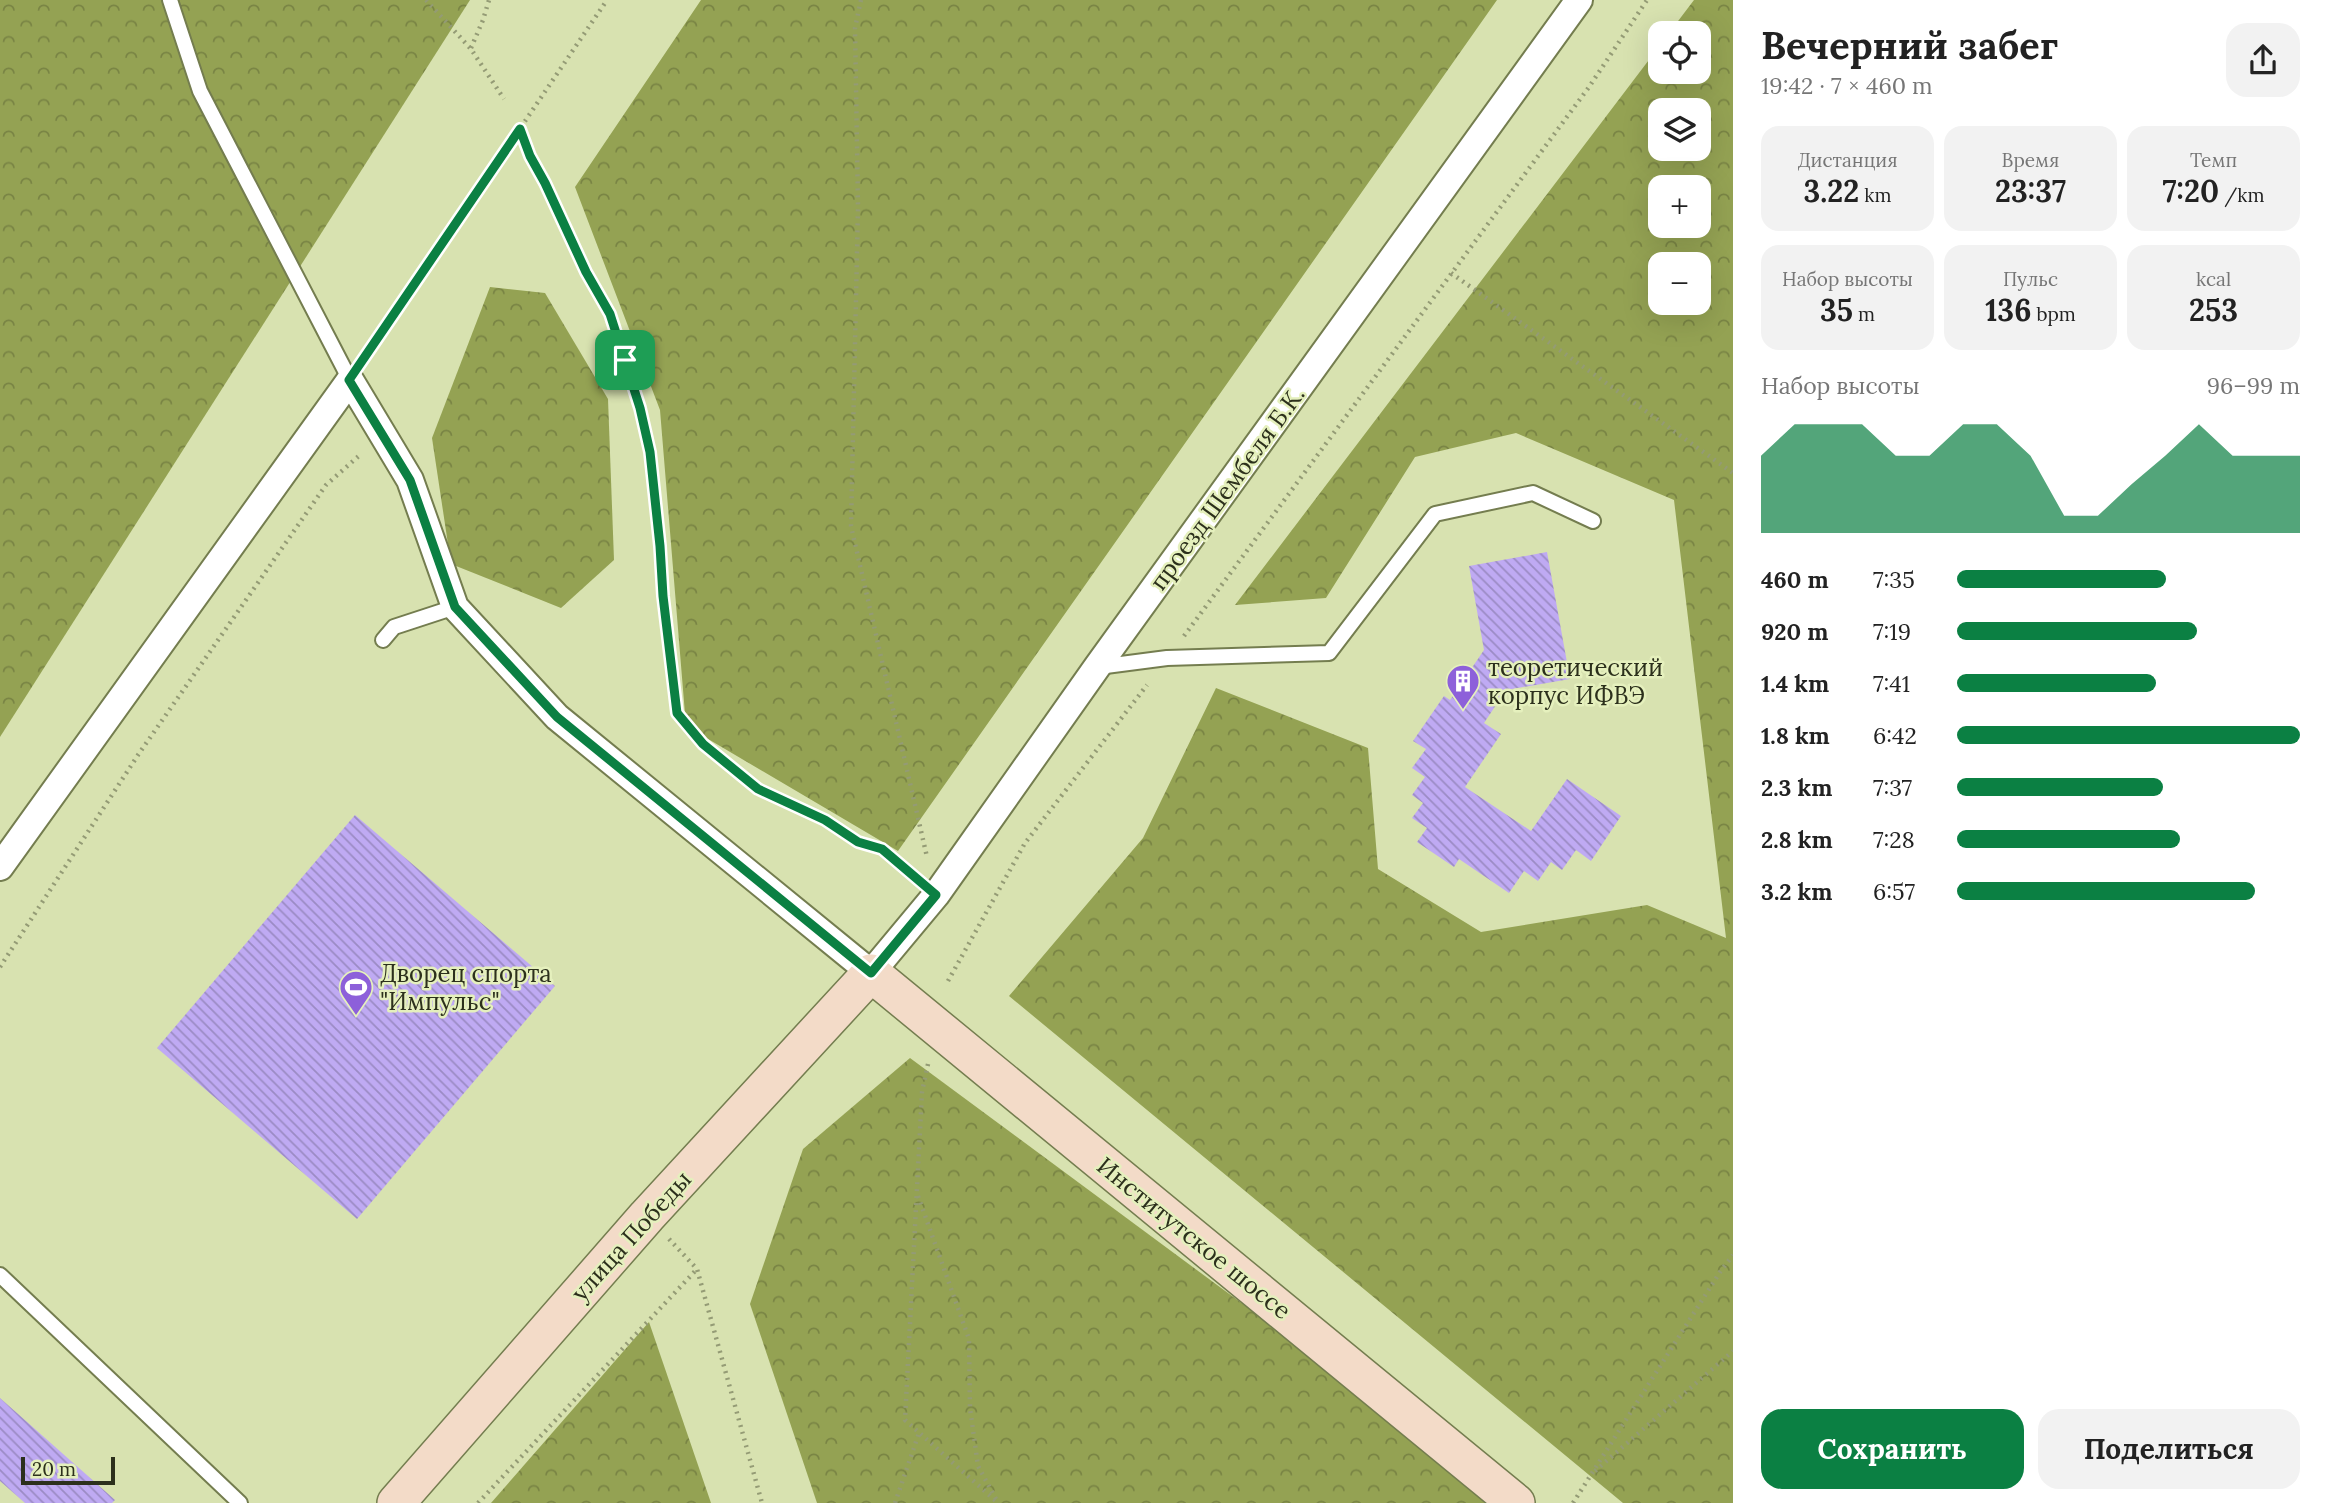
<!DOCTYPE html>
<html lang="ru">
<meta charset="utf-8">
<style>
:root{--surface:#fff;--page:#f2f2f2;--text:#222;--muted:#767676;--accent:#0b8043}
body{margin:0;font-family:Lora,serif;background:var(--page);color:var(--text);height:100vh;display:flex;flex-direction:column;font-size:26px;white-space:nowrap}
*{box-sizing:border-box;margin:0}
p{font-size:23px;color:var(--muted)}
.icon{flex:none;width:38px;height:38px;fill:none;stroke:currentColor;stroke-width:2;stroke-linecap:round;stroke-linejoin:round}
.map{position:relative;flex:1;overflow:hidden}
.details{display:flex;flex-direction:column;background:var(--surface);width:595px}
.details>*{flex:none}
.fabs{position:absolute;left:1648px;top:21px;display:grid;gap:14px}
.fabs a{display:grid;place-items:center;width:63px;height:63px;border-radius:14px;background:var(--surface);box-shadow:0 7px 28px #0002;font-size:35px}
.scale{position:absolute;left:21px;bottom:18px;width:94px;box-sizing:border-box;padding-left:7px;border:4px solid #2c301c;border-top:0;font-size:19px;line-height:24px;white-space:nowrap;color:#2c301c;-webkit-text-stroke:5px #e5f0bd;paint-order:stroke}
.pin{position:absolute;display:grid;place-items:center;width:60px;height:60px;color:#fff;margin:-30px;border-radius:14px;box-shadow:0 4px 10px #0006}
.round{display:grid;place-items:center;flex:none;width:74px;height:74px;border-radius:21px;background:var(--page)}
.head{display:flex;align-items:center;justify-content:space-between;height:119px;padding:0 28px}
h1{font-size:38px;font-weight:700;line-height:52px}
.stats{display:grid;grid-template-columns:repeat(3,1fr);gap:10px;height:119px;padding:7px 28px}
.stats div{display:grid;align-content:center;border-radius:18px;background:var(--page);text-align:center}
.stats b{font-size:30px;font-weight:700}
.stats small{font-size:19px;font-weight:400}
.stats p{font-size:19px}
.chart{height:196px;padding:14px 28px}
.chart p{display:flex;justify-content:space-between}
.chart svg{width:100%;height:126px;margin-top:7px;fill:var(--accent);opacity:.7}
.cta{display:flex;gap:14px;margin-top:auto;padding:14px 28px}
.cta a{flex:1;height:80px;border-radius:21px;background:var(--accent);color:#fff;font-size:28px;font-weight:700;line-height:80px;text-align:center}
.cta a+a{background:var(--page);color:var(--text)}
ul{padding:0 28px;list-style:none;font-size:23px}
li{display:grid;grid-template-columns:112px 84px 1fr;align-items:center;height:52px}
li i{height:18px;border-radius:9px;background:var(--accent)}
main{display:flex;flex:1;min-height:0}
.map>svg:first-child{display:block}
</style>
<main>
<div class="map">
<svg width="1733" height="1503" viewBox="0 0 1733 1503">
<defs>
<pattern id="forest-crowns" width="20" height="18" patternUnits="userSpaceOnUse" patternTransform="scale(1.75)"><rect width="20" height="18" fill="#94a253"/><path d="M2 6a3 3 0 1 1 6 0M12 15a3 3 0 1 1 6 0" fill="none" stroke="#798444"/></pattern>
<pattern id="building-back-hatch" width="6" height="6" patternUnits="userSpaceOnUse" patternTransform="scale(1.75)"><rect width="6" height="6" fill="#bfaaf3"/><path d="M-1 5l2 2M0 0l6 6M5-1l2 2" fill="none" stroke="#9b8bc4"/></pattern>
</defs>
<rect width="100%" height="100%" fill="#d8e2b0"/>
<!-- forest -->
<g fill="url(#forest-crowns)" fill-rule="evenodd">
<path d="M 0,0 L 470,0 L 0,737 Z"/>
<path d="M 701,0 L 1497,0 L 898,851 L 686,726 L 660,410 L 575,187 Z"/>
<path d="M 1694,0 L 1733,0 L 1733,1503 L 1623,1503 L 1009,996 L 1143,838 L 1216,688 L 1368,748 L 1378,869 L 1481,932 L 1647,905 L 1726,938 L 1674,500 L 1516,433 L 1415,457 L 1326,598 L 1235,605 L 1661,44 L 1661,72 L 1699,72 L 1699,33 L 1669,33 ZM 1699,110 L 1699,149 L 1661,149 L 1661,110 ZM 1661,187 L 1699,187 L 1699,226 L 1661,226 ZM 1661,264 L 1699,264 L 1699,303 L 1661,303 Z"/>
<path d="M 490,287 L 545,293 L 608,399 L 614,560 L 561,608 L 451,564 L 432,438 Z"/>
<path d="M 910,1058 L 1512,1503 L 817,1503 L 750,1304 L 803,1149 Z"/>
<path d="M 649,1322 L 711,1503 L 491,1503 Z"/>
</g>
<!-- building -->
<g fill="url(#building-back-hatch)">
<path d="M 1547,552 L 1570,679 L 1506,690 L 1484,723 L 1501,734 L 1465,787 L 1531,831 L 1567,779 L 1621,816 L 1591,861 L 1576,850 L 1562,870 L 1551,862 L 1538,881 L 1524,871 L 1509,893 L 1459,859 L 1454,867 L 1417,842 L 1427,828 L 1412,818 L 1423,803 L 1412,795 L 1425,777 L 1412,768 L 1426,749 L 1413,741 L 1444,696 L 1450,700 L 1484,650 L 1469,566 Z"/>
<path d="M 355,815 L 555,986 L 357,1219 L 157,1048 Z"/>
<path d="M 0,1398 L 115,1500 L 112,1503 L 25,1503 L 0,1481 Z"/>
</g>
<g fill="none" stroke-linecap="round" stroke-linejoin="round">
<defs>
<g id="lane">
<path d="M 170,0 L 200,91 L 350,380"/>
<path d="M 383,640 L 394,627 L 455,607"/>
<path d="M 1098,667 L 1167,658 L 1329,653 L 1435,514 L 1533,493 L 1593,521"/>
<path d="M 0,1275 L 240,1503"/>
</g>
<path id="street" d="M 0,867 L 350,380 L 410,480 L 455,607 L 557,717 L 871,973 L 936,895 L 1097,667 L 1579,0"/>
<path id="secondary" d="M 396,1503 L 647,1216 L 871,973 L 1516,1503"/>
</defs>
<!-- lane casing -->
<use href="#lane" stroke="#747d4f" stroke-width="18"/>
<!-- street casing -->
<use href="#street" stroke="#747d4f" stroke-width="30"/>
<!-- secondary casing -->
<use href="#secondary" stroke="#747d4f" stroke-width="40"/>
<!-- path -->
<g stroke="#949b75" stroke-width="4.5" stroke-dasharray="2 5" stroke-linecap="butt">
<path d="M 426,0 L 471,49 L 504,99"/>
<path d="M 861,0 L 855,28 L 858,207 L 851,526 L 927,857"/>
<path d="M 471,48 L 483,20 L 489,0"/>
<path d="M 520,129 L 530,156 L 545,183 L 586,272 L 610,315 L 640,408 L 651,452 L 660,546 L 663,596 L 677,713 L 703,744 L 758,789 L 825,819 L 858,842 L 882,849 L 914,876"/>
<path d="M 1451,273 L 1733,473"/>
<path d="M 364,359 L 607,0"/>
<path d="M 1184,636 L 1589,87 L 1647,0"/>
<path d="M 0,967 L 138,755 L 326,485 L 361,454"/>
<path d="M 948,981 L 1025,843 L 1147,685"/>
<path d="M 928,1064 L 922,1092 L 905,1420 L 998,1503"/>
<path d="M 918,1196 L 969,1339 L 970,1408 L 978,1466 L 996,1499"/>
<path d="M 669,1239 L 697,1269 L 762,1503"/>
<path d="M 1595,1471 L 1733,1351"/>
<path d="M 478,1503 L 697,1269"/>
<path d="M 895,1503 L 919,1433"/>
<path d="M 1573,1503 L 1720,1272 L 1733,1255"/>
</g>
<!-- lane -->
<use href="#lane" stroke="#fff" stroke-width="14"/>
<!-- street -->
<use href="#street" stroke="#fff" stroke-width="26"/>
<!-- secondary -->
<use href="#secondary" stroke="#f3dbc8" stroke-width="37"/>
</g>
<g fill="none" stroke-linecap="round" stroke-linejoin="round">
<defs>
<path id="route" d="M 520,129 L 530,156 L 545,183 L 586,272 L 610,314 L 640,408 L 650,452 L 660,546 L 663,596 L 677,713 L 703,744 L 758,789 L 825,820 L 858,842 L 882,849 L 936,895 L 871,973 L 557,717 L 455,607 L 410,480 L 349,380 Z"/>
</defs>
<!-- route casing -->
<use href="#route" stroke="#fff" stroke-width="14"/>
<!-- route -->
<use href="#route" stroke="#0b8043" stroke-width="9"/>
</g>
<!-- icons -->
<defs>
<symbol id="building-pin" viewBox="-11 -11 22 30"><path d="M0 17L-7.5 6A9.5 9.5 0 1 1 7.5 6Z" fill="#8d60da" stroke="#e5f0bd"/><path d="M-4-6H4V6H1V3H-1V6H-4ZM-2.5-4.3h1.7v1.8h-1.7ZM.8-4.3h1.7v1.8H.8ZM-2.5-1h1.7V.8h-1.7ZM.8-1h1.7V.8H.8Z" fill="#fff"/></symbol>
<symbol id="stadium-pin" viewBox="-11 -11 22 30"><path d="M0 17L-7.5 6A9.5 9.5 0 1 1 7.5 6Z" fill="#8d60da" stroke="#e5f0bd"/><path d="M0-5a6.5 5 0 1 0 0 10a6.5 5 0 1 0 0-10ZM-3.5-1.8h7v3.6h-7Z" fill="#fff"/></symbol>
</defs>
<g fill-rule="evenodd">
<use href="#building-pin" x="1444" y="662" width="38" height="52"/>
<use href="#stadium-pin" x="337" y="968" width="38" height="52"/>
</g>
<g text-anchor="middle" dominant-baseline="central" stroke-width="5" stroke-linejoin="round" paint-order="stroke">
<!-- street labels -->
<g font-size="24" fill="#2c301c" stroke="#e5f0bd">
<text transform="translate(1227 488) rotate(-54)">проезд Шембеля Б.К.</text>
<text transform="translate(631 1236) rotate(-48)">улица Победы</text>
<text transform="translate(1194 1238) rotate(39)">Институтское шоссе</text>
</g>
<!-- poi labels -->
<g font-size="24" fill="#2c301c" stroke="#e5f0bd" text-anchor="start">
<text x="1488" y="667">теоретический<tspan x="1488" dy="28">корпус ИФВЭ</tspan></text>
<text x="380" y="973">Дворец спорта<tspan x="380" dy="28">"Импульс"</tspan></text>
</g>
</g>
</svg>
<div class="fabs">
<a><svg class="icon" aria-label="locate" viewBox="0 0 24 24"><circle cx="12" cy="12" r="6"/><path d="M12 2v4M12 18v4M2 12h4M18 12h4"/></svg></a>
<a><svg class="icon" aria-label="layers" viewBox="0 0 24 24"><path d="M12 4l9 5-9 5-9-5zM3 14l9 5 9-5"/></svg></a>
<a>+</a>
<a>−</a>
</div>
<div class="scale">20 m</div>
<div class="pin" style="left:625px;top:360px;background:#1e9e55"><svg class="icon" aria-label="arrive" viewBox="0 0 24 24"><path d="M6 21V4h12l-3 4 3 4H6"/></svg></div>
</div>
<section class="details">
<div class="head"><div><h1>Вечерний забег</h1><p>19:42 · 7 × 460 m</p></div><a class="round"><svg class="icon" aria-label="share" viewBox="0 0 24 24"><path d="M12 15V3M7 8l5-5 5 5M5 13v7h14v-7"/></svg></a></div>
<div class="stats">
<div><p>Дистанция</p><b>3.22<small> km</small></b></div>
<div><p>Время</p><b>23:37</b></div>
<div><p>Темп</p><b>7:20<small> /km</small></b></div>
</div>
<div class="stats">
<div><p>Набор высоты</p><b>35<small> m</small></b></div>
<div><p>Пульс</p><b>136<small> bpm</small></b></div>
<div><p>kcal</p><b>253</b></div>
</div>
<div class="chart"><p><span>Набор высоты</span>96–99 m</p>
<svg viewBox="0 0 160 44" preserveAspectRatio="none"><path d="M0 44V17L10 6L20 6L30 6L40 17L50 17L60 6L70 6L80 17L90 38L100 38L110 27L120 17L130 6L140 17L150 17L160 17V44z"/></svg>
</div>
<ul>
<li><b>460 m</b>7:35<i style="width:61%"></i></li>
<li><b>920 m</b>7:19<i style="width:70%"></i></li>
<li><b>1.4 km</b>7:41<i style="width:58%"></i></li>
<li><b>1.8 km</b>6:42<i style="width:100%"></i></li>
<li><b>2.3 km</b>7:37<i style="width:60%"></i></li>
<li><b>2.8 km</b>7:28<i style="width:65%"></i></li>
<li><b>3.2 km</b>6:57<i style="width:87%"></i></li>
</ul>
<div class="cta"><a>Сохранить</a><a>Поделиться</a></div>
</section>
</main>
